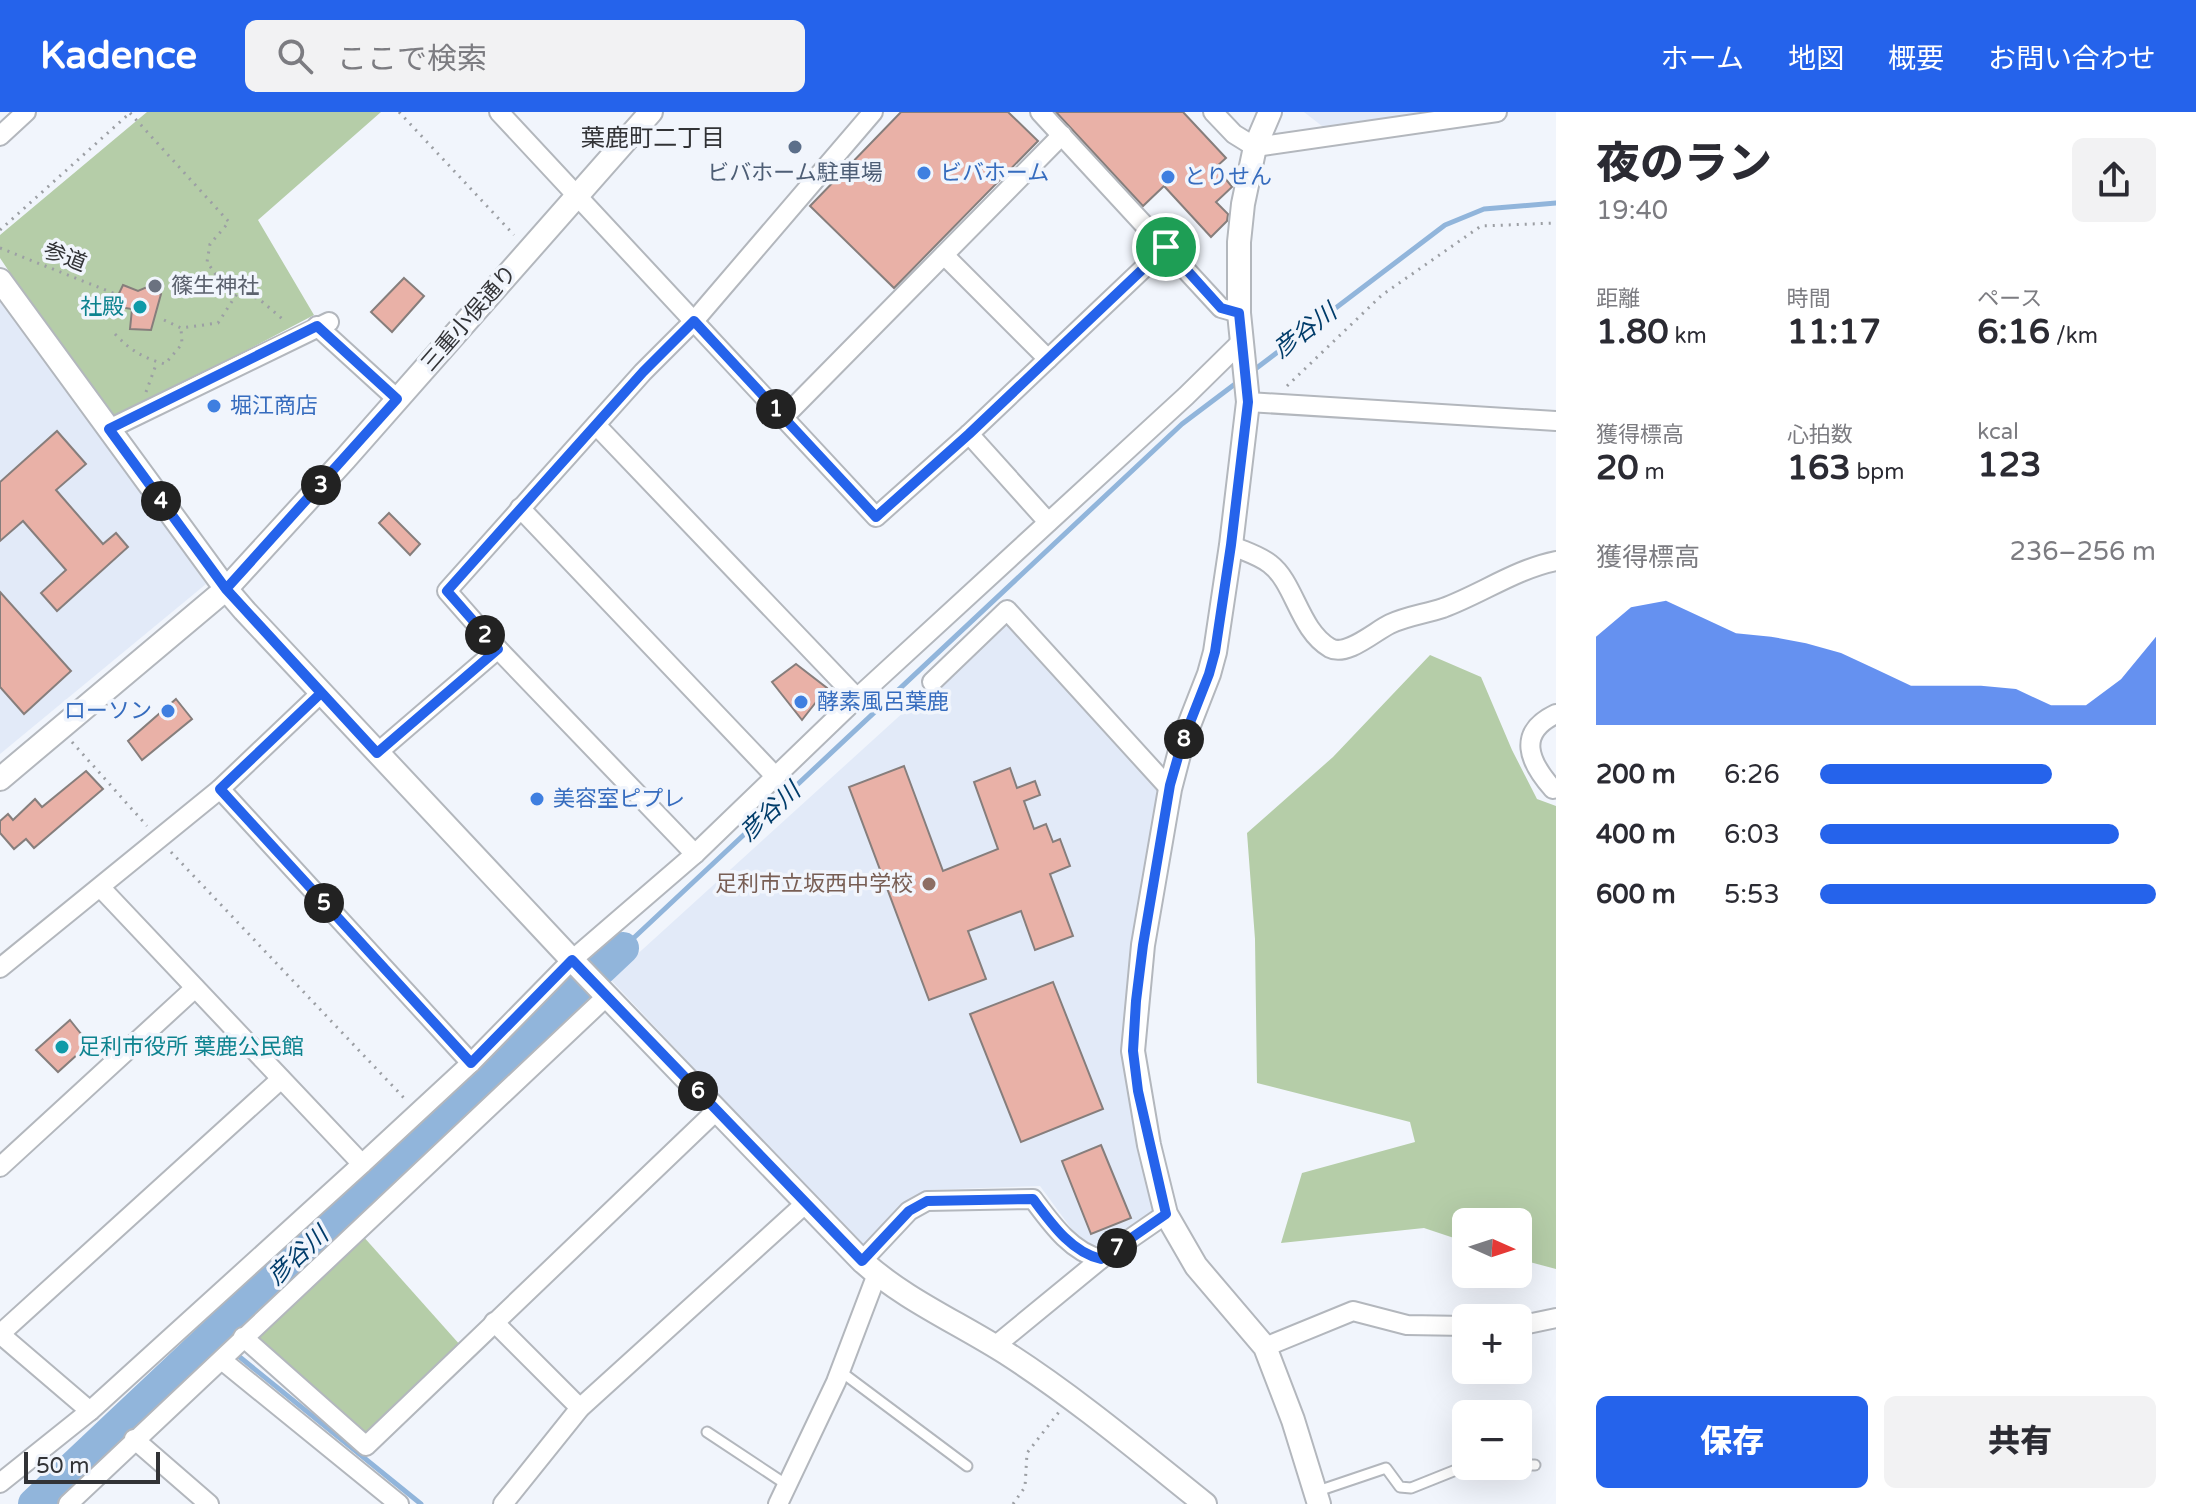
<!DOCTYPE html>
<html lang="ja">
<meta charset="utf-8">
<style>
:root{--surface:#fff;--page:#f2f2f3;--text:#2b2b33;--muted:#7c7c81;--accent:#2563eb}
body{margin:0;font-family:"Varela Round","Noto Sans JP",sans-serif;background:var(--page);color:var(--text);height:100vh;display:flex;flex-direction:column;font-size:30px;white-space:nowrap}
*{box-sizing:border-box;margin:0}
p{font-size:26px;color:var(--muted)}
.icon{flex:none;width:44px;height:44px;fill:none;stroke:currentColor;stroke-width:2;stroke-linecap:round;stroke-linejoin:round}
.map{position:relative;flex:1;overflow:hidden}
.details{display:flex;flex-direction:column;background:var(--surface);width:640px}
.details>*{flex:none}
.needle{width:52px;rotate:93deg}
.controls{position:absolute;left:1452px;top:1096px;display:grid;gap:16px}
.controls a{display:grid;place-items:center;width:80px;height:80px;border-radius:12px;background:var(--surface);box-shadow:0 8px 32px #0002;font-size:40px}
.scale{position:absolute;left:24px;bottom:20px;width:136px;box-sizing:border-box;padding-left:8px;border:4px solid #323336;border-top:0;font-size:22px;line-height:28px;white-space:nowrap;color:#323336;-webkit-text-stroke:6px #f1f5fc;paint-order:stroke}
.pin{position:absolute;display:grid;place-items:center;width:68px;height:68px;color:#fff;margin:-34px;border:4px solid #fff;border-radius:50%;box-shadow:0 2px 8px #0007}
.km{position:absolute;width:40px;height:40px;margin:-20px;border-radius:50%;background:#222;color:#fff;font-size:22px;line-height:40px;text-align:center}
.round{display:grid;place-items:center;flex:none;width:84px;height:84px;border-radius:12px;background:var(--page)}
.head{display:flex;align-items:center;justify-content:space-between;height:136px;padding:0 40px}
h1{font-size:44px;font-weight:800;line-height:60px}
.metrics{display:grid;grid-template-columns:repeat(3,1fr);gap:12px;height:136px;padding:8px 40px}
.metrics div{display:grid;align-content:center}
.metrics b{font-size:34px;font-weight:800}
.metrics small{font-size:22px;font-weight:400}
.metrics p{font-size:22px}
.chart{height:224px;padding:16px 40px}
.chart p{display:flex;justify-content:space-between}
.chart svg{width:100%;height:144px;margin-top:8px;fill:var(--accent);opacity:.7}
.button{display:flex;gap:16px;margin-top:auto;padding:16px 40px}
.button a{flex:1;height:92px;border-radius:12px;background:var(--accent);color:#fff;font-size:32px;font-weight:800;line-height:92px;text-align:center}
.button a+a{background:var(--page);color:var(--text)}
ul{padding:0 40px;list-style:none;font-size:26px}
li{display:grid;grid-template-columns:128px 96px 1fr;align-items:center;height:60px}
li i{height:20px;border-radius:10px;background:var(--accent)}
header{display:flex;align-items:center;gap:48px;box-sizing:border-box;height:112px;padding:0 40px;background:var(--accent);color:#fff}
header strong{font-size:38px}
nav{display:flex;gap:44px;margin-inline-start:auto;font-size:28px}
.search{width:560px;height:72px;background:var(--page);display:flex;align-items:center;gap:20px;box-sizing:border-box;padding:0 28px;border-radius:12px;color:var(--muted);font-size:30px}
main{display:flex;flex:1;min-height:0}
.map>svg:first-child{display:block}
</style>
<header>
<strong>Kadence</strong>
<div class="search"><svg class="icon" aria-label="search" viewBox="0 0 24 24"><circle cx="10" cy="10" r="6"/><path d="M15 15l6 6"/></svg>ここで検索</div>
<nav><a>ホーム</a><a>地図</a><a>概要</a><a>お問い合わせ</a></nav>
</header>
<main>
<div class="map">
<svg width="1556" height="1392" viewBox="0 0 1556 1392">
<rect width="100%" height="100%" fill="#f1f5fc"/>
<!-- built -->
<g fill="#e2eaf8">
<path d="M 1304,0 L 1446,0 L 1331,21 Z"/>
<path d="M 0,183 L 206,472 L 0,642 Z"/>
<path d="M 1005,508 L 1158,676 L 1128,868 L 1125,947 L 1158,1100 L 1108,1134 L 1094,1134 L 1076,1123 L 1040,1074 L 925,1078 L 909,1087 L 862,1134 L 610,867 Z"/>
</g>
<!-- green -->
<g fill="#b5cda8">
<path d="M 147,0 L 381,0 L 258,108 L 314,203 L 110,310 L 0,146 L 0,123 Z"/>
<path d="M 1430,543 L 1481,565 L 1512,638 L 1537,687 L 1556,694 L 1556,1157 L 1518,1147 L 1518,1110 L 1466,1110 L 1466,1130 L 1424,1116 L 1281,1131 L 1302,1061 L 1415,1030 L 1410,1010 L 1257,971 L 1255,827 L 1247,721 L 1333,645 Z"/>
<path d="M 362,1123 L 461,1234 L 365,1328 L 251,1226 Z"/>
</g>
<g fill="none" stroke-linecap="round" stroke-linejoin="round">
<!-- stream -->
<g stroke="#91b5db" stroke-width="5">
<path d="M 1250,261 L 1445,113 L 1484,97 L 1556,91"/>
<path d="M 623,836 L 1182,312 L 1239,269"/>
<path d="M 213,1223 L 228,1235"/>
<path d="M 236,1242 L 421,1392"/>
</g>
<!-- river -->
<path stroke="#91b5db" stroke-width="32" d="M 34,1392 L 623,836"/>
</g>
<!-- building -->
<g fill="#e9b1a7" stroke="#867e7c" stroke-width="2">
<path d="M 901,0 L 1008,0 L 1038,29 L 894,176 L 810,94 Z"/>
<path d="M 1056,0 L 1183,0 L 1226,46 L 1216,55 L 1232,75 L 1216,90 L 1228,102 L 1227,109 L 1211,125 L 1164,74 L 1143,94 Z"/>
<path d="M 404,166 L 424,184 L 392,220 L 371,200 Z"/>
<path d="M 123,173 L 138,179 L 147,175 L 161,182 L 151,218 L 130,217 L 132,197 L 113,194 Z"/>
<path d="M 57,319 L 86,352 L 56,378 L 103,432 L 116,421 L 128,435 L 57,499 L 41,481 L 66,458 L 23,409 L 0,429 L 0,370 Z"/>
<path d="M 389,401 L 420,432 L 410,443 L 379,411 Z"/>
<path d="M 0,480 L 71,559 L 24,602 L 0,575 Z"/>
<path d="M 796,552 L 827,576 L 802,608 L 772,570 Z"/>
<path d="M 176,587 L 192,607 L 142,648 L 128,629 Z"/>
<path d="M 904,654 L 943,759 L 998,737 L 974,670 L 1010,656 L 1017,676 L 1035,669 L 1040,683 L 1024,689 L 1034,717 L 1046,712 L 1053,730 L 1060,727 L 1070,754 L 1050,762 L 1073,824 L 1035,838 L 1021,799 L 968,819 L 986,867 L 929,888 L 849,675 Z"/>
<path d="M 86,659 L 103,677 L 34,736 L 26,727 L 14,737 L 0,721 L 0,709 L 8,702 L 13,708 L 35,687 L 42,695 Z"/>
<path d="M 1053,870 L 1103,997 L 1021,1030 L 970,902 Z"/>
<path d="M 70,908 L 89,932 L 58,960 L 36,938 Z"/>
<path d="M 1101,1033 L 1131,1106 L 1091,1122 L 1062,1049 Z"/>
</g>
<g fill="none" stroke-linecap="round" stroke-linejoin="round">
<defs>
<g id="service">
<path d="M 840,1259 L 967,1354"/>
<path d="M 707,1320 L 787,1373"/>
<path d="M 1518,1353 L 1535,1353"/>
<path d="M 1315,1380 L 1386,1356 L 1400,1375 L 1411,1376 L 1466,1354"/>
</g>
<g id="minor">
<path d="M 499,0 L 876,405 L 969,322 L 1166,135"/>
<path d="M 1040,0 L 1221,196 L 1239,201"/>
<path d="M 1213,0 L 1234,22 L 1255,35 L 1497,0"/>
<path d="M 0,24 L 26,0"/>
<path d="M 944,143 L 1048,247"/>
<path d="M 317,214 L 397,287"/>
<path d="M 1248,290 L 1556,309"/>
<path d="M 784,305 L 1062,23"/>
<path d="M 596,313 L 857,586"/>
<path d="M 109,317 L 329,210"/>
<path d="M 969,322 L 1048,410"/>
<path d="M 520,396 L 776,665"/>
<path d="M 1231,433 C 1243,439 1259,443 1270,452 C 1295,471 1299,518 1330,536 C 1347,545 1375,519 1390,512 C 1407,504 1425,502 1443,496 C 1481,482 1516,457 1556,449"/>
<path d="M 932,570 L 1007,498 L 1170,677"/>
<path d="M 377,641 L 498,537"/>
<path d="M 220,677 L 471,951"/>
<path d="M 1553,677 C 1529,650 1516,621 1556,602"/>
<path d="M 695,742 L 498,537 L 447,479 L 643,260 L 694,209 L 873,0"/>
<path d="M 101,776 L 362,1052"/>
<path d="M 0,856 L 220,677 L 321,581"/>
<path d="M 0,1055 L 195,876"/>
<path d="M 862,1149 L 909,1099 L 927,1089 L 1033,1087 C 1051,1111 1071,1140 1101,1147 L 1166,1102"/>
<path d="M 494,1210 L 580,1296"/>
<path d="M 1518,1214 L 1556,1206"/>
<path d="M 0,1222 L 281,967"/>
<path d="M 0,1222 L 90,1299"/>
<path d="M 243,1225 L 366,1334 L 717,998"/>
<path d="M 995,1234 L 1101,1147"/>
<path d="M 1265,1235 L 1353,1199 L 1407,1213 L 1466,1214"/>
<path d="M 223,1249 L 399,1392"/>
<path d="M 134,1327 L 209,1392"/>
<path d="M 0,1371 L 90,1299 L 362,1052 L 471,951 L 572,848 L 695,742 L 857,586 L 1186,284 L 1241,230"/>
<path d="M 68,1392 L 607,884"/>
<path d="M 503,1392 L 580,1296 L 806,1091"/>
<path d="M 778,1392 L 836,1270 L 877,1162"/>
</g>
<g id="tertiary">
<path d="M 1270,0 L 1255,35 L 1243,92 L 1239,130 L 1239,201 L 1248,290 L 1231,433 L 1215,540 L 1209,562 L 1182,631 L 1170,677 L 1143,833 L 1133,939 L 1149,1033 L 1166,1102 L 1196,1154 L 1265,1235 L 1293,1308 L 1319,1392"/>
<path d="M 0,168 L 226,477 L 244,498 L 572,848 L 862,1149 C 904,1187 957,1210 1006,1241 C 1076,1286 1140,1340 1205,1392"/>
<path d="M 0,667 L 226,477 L 345,347 L 651,0"/>
</g>
</defs>
<!-- service casing -->
<use href="#service" stroke="#b3b7bd" stroke-width="13"/>
<!-- minor casing -->
<use href="#minor" stroke="#b3b7bd" stroke-width="22"/>
<!-- tertiary casing -->
<use href="#tertiary" stroke="#b3b7bd" stroke-width="26"/>
<!-- path -->
<g stroke="#9c9fa4" stroke-width="3" stroke-dasharray="2 6" stroke-linecap="butt">
<path d="M 399,0 L 514,123"/>
<path d="M 130,1 L 229,110 L 210,132 L 207,150 L 219,167 L 238,180 L 259,187 L 286,210"/>
<path d="M 0,118 L 131,0"/>
<path d="M 0,136 L 118,183"/>
<path d="M 164,208 L 181,216 L 218,211 L 238,180"/>
<path d="M 115,222 C 130,238 143,246 165,252 L 182,232 L 181,216"/>
<path d="M 1287,274 L 1382,183 L 1481,114 L 1556,111"/>
<path d="M 146,280 L 157,250"/>
<path d="M 72,630 L 147,714"/>
<path d="M 171,740 L 405,987"/>
<path d="M 1013,1392 L 1025,1375 L 1027,1341 L 1059,1300"/>
</g>
<!-- service -->
<use href="#service" stroke="#fff" stroke-width="9"/>
<!-- minor -->
<use href="#minor" stroke="#fff" stroke-width="18"/>
<!-- tertiary -->
<use href="#tertiary" stroke="#fff" stroke-width="22"/>
</g>
<g fill="none" stroke-linecap="round" stroke-linejoin="round">
<defs>
<path id="route" d="M 1166,135 L 969,322 L 876,405 L 694,209 L 643,260 L 447,479 L 498,537 L 377,641 L 226,477 L 397,287 L 317,214 L 109,317 L 226,477 L 321,581 L 220,677 L 471,951 L 572,848 L 862,1149 L 909,1099 L 927,1089 L 1033,1087 C 1051,1111 1071,1140 1101,1147 L 1166,1102 L 1138,979 L 1133,939 L 1136,889 L 1143,833 L 1170,673 L 1182,631 L 1209,562 L 1215,540 L 1231,433 L 1248,290 L 1239,201 L 1221,196 L 1166,135"/>
</defs>
<!-- route casing -->
<use href="#route" stroke="#fff" stroke-width="16"/>
<!-- route -->
<use href="#route" stroke="#2563eb" stroke-width="10"/>
</g>
<!-- markers -->
<circle fill="#5c6f8a" stroke="#f1f5fc" stroke-width="3" cx="795" cy="35" r="8"/>
<g fill="#3f7fe0" stroke="#f1f5fc" stroke-width="3">
<circle cx="924" cy="61" r="8"/>
<circle cx="1168" cy="65" r="8"/>
<circle cx="214" cy="294" r="8"/>
<circle cx="801" cy="590" r="8"/>
<circle cx="168" cy="599" r="8"/>
<circle cx="537" cy="687" r="8"/>
</g>
<circle fill="#6b7280" stroke="#f1f5fc" stroke-width="3" cx="155" cy="174" r="8"/>
<g fill="#0f9aa8" stroke="#f1f5fc" stroke-width="3">
<circle cx="140" cy="195" r="8"/>
<circle cx="62" cy="935" r="8"/>
</g>
<circle fill="#8d6e63" stroke="#f1f5fc" stroke-width="3" cx="929" cy="772" r="8"/>
<g text-anchor="middle" dominant-baseline="central" stroke-width="7" stroke-linejoin="round" paint-order="stroke">
<!-- service labels -->
<g font-size="22" fill="#4e5e75" stroke="#f1f5fc">
<text x="795" y="61">ビバホーム駐車場</text>
</g>
<!-- shop labels -->
<g font-size="22" fill="#366cbe" stroke="#f1f5fc" text-anchor="start">
<text x="940" y="61">ビバホーム</text>
<text x="1184" y="65">とりせん</text>
<text x="230" y="294">堀江商店</text>
<text x="817" y="590">酵素風呂葉鹿</text>
<text x="152" y="599" text-anchor="end">ローソン</text>
<text x="553" y="687">美容室ピプレ</text>
</g>
<!-- street labels -->
<g font-size="22" fill="#323336" stroke="#f1f5fc">
<text transform="translate(65 145) rotate(21)">参道</text>
<text transform="translate(469 206) rotate(-49)">三重小俣通り</text>
</g>
<!-- worship labels -->
<g font-size="22" fill="#5b616d" stroke="#f1f5fc" text-anchor="start">
<text x="171" y="174">篠生神社</text>
</g>
<!-- culture labels -->
<g font-size="22" fill="#0d838f" stroke="#f1f5fc" text-anchor="end">
<text x="124" y="195">社殿</text>
<text x="78" y="935" text-anchor="start">足利市役所 葉鹿公民館</text>
</g>
<!-- education labels -->
<g font-size="22" fill="#785e54" stroke="#f1f5fc" text-anchor="end">
<text x="913" y="772">足利市立坂西中学校</text>
</g>
<!-- neighbourhood labels -->
<g font-size="24" fill="#323336" stroke="#f1f5fc">
<text x="653" y="26">葉鹿町二丁目</text>
</g>
<!-- water labels -->
<g font-size="24" font-style="italic" fill="#003c6a" stroke="#f1f5fc">
<text transform="translate(1305 219) rotate(-37)">彦谷川</text>
<text transform="translate(770 700) rotate(-43)">彦谷川</text>
<text transform="translate(298 1144) rotate(-43)">彦谷川</text>
</g>
</g>
</svg>
<div class="controls">
<a><svg class="needle" viewBox="-14 -14 28 28"><path d="M0-13l5 13h-10z" fill="#e53935"/><path d="M0 13l5-13h-10z" fill="#7c7c81"/></svg></a>
<a>+</a>
<a>−</a>
</div>
<div class="scale">50 m</div>
<div class="pin" style="left:1166px;top:135px;background:#1e9e55"><svg class="icon" aria-label="arrive" viewBox="0 0 24 24"><path d="M6 21V4h12l-3 4 3 4H6"/></svg></div>
<b class="km" style="left:776px;top:297px">1</b>
<b class="km" style="left:485px;top:523px">2</b>
<b class="km" style="left:321px;top:373px">3</b>
<b class="km" style="left:161px;top:389px">4</b>
<b class="km" style="left:324px;top:791px">5</b>
<b class="km" style="left:698px;top:979px">6</b>
<b class="km" style="left:1117px;top:1136px">7</b>
<b class="km" style="left:1184px;top:627px">8</b>
</div>
<section class="details">
<div class="head"><div><h1>夜のラン</h1><p>19:40</p></div><a class="round"><svg class="icon" aria-label="share" viewBox="0 0 24 24"><path d="M12 15V3M7 8l5-5 5 5M5 13v7h14v-7"/></svg></a></div>
<div class="metrics">
<div><p>距離</p><b>1.80<small> km</small></b></div>
<div><p>時間</p><b>11:17</b></div>
<div><p>ペース</p><b>6:16<small> /km</small></b></div>
</div>
<div class="metrics">
<div><p>獲得標高</p><b>20<small> m</small></b></div>
<div><p>心拍数</p><b>163<small> bpm</small></b></div>
<div><p>kcal</p><b>123</b></div>
</div>
<div class="chart"><p><span>獲得標高</span>236–256 m</p>
<svg viewBox="0 0 160 44" preserveAspectRatio="none"><path d="M0 44V17L10 8L20 6L30 11L40 16L50 17L60 19L70 22L80 27L90 32L100 32L110 32L120 33L130 38L140 38L150 30L160 17V44z"/></svg>
</div>
<ul>
<li><b>200 m</b>6:26<i style="width:69%"></i></li>
<li><b>400 m</b>6:03<i style="width:89%"></i></li>
<li><b>600 m</b>5:53<i style="width:100%"></i></li>
</ul>
<div class="button"><a>保存</a><a>共有</a></div>
</section>
</main>
